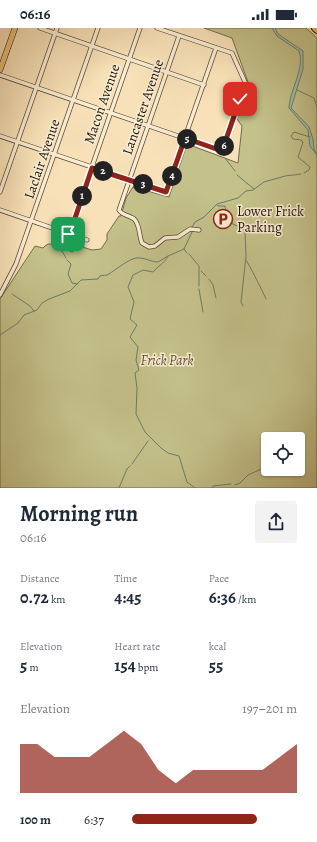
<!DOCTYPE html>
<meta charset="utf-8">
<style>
:root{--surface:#fff;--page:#f2f2f3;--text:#1f2937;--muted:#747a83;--accent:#8f2418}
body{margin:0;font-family:Alegreya,serif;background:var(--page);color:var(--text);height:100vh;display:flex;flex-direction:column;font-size:15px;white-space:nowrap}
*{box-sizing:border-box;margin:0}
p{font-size:13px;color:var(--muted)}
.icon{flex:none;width:22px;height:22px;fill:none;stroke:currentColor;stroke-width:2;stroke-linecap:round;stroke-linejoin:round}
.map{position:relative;height:460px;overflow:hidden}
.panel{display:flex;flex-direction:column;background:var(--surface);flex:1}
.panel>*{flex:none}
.buttons{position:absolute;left:261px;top:404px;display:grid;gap:8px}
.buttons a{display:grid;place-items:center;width:44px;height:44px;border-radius:4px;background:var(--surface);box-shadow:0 1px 3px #0004;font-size:20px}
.pin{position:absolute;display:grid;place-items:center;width:34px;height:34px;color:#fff;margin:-17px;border-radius:8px;box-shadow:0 2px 6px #0006}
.km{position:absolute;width:20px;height:20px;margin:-10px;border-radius:50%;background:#222;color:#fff;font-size:11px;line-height:20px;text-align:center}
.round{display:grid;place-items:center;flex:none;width:42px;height:42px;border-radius:4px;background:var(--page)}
.headline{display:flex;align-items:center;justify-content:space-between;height:68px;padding:0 20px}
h1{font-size:22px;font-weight:700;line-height:30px}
.metrics{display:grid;grid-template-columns:repeat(3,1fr);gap:6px;height:68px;padding:4px 20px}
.metrics div{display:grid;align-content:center}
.metrics b{font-size:17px;font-weight:700}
.metrics small{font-size:11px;font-weight:400}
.metrics p{font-size:11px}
.chart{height:112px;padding:8px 20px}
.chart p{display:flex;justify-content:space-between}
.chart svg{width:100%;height:72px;margin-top:4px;fill:var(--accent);opacity:.7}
ul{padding:0 20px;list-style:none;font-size:13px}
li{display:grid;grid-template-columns:64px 48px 1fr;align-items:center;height:30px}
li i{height:10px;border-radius:5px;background:var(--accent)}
.status{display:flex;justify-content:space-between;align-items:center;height:28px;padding:0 20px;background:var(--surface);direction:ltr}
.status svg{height:11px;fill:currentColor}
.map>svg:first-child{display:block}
</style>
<div class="status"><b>06:16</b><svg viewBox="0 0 49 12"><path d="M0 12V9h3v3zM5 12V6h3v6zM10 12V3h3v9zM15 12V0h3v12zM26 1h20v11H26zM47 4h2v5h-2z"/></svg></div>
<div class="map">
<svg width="317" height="460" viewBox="0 0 317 460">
<rect width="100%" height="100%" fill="#f8e1b8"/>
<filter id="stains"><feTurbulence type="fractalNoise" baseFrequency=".005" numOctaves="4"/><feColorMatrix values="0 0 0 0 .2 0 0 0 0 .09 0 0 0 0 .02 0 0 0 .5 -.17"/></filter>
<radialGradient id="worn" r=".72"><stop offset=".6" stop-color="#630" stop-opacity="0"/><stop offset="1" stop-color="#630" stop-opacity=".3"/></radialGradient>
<!-- green -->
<path fill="#c4c18a" stroke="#726c4b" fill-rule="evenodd" d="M 204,0 L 306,0 L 317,10 L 317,460 L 0,460 L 0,271 L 35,218 L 43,220 C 49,213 52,217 59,218 L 66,215 L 68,222 L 72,224 L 79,218 L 92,222 L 101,221 L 107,212 L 107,206 L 119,188 L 121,188 L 126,170 L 133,159 L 169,169 L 187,116 L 238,135 L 242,98 L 237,91 L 248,54 L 232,10 ZM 268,411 L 298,411 L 298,441 L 268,441 Z"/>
<!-- water -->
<path fill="#9ebeab" stroke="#6c7b6b" d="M 272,0 L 275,0 L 278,6 L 303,23 L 303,41 L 291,80 L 309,99 L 313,111 L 314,121 L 317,127 L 310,118 L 308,102 L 289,80 C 290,61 305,41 299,23 L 277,8 Z"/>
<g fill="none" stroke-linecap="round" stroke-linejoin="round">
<!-- stream -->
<g stroke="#6c7b6b" stroke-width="1">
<path d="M 297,62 L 314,70 L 317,79"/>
<path d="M 225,130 L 235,143"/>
<path d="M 304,145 L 309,142 L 310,139 L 298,129 L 303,114 L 301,112 L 293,111 L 291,108 L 294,104 L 310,109"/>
<path d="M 237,147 L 254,161"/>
<path d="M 217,177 L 218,178 L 225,178 L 226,187"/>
<path d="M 227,193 L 243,201 L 245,203 L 246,228 L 241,274 L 243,278"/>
<path d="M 192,199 L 195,194 L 204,189 L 217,176 L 238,170 L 246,163 L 253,162 L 264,154 L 285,148 L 301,146"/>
<path d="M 184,221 L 187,225"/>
<path d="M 57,222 L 62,223 L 66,230"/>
<path d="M 189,226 L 199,238 L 199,258"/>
<path d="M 168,228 C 163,237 159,237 153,244 L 143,242 L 133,247 L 128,259 L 134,274 L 130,291 L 137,297 L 130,309 L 138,319 L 136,332 L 139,342 L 135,345 L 137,360 L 136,386 L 145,404 L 161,420 L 168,425 L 179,428 L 187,454 L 195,460"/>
<path d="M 67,232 L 71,236 L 68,246 L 72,255 L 78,256"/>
<path d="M 246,232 C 248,234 265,268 266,271"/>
<path d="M 201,243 L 206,248"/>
<path d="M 209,251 L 213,257 L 216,270"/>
<path d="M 199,261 L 203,284"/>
<path d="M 12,266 L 30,278 L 34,283"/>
<path d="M 0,307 L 18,295 L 24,287 L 37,282 L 42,275 L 49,271 L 70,263 L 81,252 L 98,251 L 100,248 C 102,247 107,248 109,246 C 115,242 129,231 136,230 C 144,229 151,234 158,234 L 168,228 L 184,221 L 192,204"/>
<path d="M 132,436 L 148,413"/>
<path d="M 235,457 L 240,455 L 248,447 L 268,438"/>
<path d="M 119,460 L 127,441 L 130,438"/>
<path d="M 212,460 L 213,458 L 231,456"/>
</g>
<defs>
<g id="minor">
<path d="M 40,0 L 204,57"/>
<path d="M 179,8 L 119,182 C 122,188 131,187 135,192 C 140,198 139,208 142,215 L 149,219 L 155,218 L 165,210 L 178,209 L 190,201 L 199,202"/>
<path d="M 0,47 L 222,123 L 245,54 L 232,25 L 157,0"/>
<path d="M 0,108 L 166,164 L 216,20"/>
<path d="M 0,164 L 57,0"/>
<path d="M 0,182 L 87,212"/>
<path d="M 69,205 L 140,0"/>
<path d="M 0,267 L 16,236 L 98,0"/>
</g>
<path id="primary" d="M 0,42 L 15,0"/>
<path id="motorway" d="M 315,0 L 317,2"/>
</defs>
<!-- minor casing -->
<use href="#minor" stroke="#574a37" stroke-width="5"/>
<!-- primary casing -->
<use href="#primary" stroke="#21170c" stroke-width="6"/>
<!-- motorway casing -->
<use href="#motorway" stroke="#21170c" stroke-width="8"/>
<!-- minor -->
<use href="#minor" stroke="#faecd1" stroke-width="3.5"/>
<!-- primary -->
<use href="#primary" stroke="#ecc07c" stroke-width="5"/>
<!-- motorway -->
<use href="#motorway" stroke="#ecc07c" stroke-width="6"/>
</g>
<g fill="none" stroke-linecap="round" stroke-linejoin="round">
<defs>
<path id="route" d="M 68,206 L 70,205 L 92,140 L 166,164 L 185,110 L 222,123 L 240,71"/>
</defs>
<!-- route casing -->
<use href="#route" stroke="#fff" stroke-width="8"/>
<!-- route -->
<use href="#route" stroke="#8f2418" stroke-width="5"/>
</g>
<!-- icons -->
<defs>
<symbol id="parking-ring" viewBox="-11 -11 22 22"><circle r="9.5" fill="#faecd1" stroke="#8f2418" stroke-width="1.5"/><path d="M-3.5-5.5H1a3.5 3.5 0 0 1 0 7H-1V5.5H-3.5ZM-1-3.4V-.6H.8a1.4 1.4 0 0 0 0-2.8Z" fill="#8f2418"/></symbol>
</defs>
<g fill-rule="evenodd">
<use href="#parking-ring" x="212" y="180" width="22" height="22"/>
</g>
<g text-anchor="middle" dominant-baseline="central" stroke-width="3" stroke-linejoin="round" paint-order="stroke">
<!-- street labels -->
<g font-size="14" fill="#21170c" stroke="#faecd1">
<text transform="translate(102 76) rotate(-71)">Macon Avenue</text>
<text transform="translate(143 79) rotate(-71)">Lancaster Avenue</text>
<text transform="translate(42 131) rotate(-71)">Laclair Avenue</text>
</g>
<!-- poi labels -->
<g font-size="14" fill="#21170c" stroke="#faecd1" text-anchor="start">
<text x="237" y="183">Lower Frick<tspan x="237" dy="16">Parking</tspan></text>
</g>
<!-- park labels -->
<g font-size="14" font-style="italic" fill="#5a5238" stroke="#faecd1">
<text x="167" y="332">Frick Park</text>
</g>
</g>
<rect width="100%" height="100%" filter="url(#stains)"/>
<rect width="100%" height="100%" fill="url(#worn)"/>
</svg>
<div class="buttons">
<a><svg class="icon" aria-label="locate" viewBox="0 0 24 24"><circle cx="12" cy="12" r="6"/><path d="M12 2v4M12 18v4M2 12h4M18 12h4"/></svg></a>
</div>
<div class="pin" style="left:68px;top:206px;background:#1e9e55"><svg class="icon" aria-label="arrive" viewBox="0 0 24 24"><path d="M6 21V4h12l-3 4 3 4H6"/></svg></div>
<div class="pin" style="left:240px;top:71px;background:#d93025"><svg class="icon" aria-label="check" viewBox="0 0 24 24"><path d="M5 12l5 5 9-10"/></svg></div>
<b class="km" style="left:82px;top:168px">1</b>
<b class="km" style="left:103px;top:143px">2</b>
<b class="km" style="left:143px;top:156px">3</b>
<b class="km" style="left:172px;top:148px">4</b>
<b class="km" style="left:187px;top:111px">5</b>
<b class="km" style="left:224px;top:118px">6</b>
</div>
<section class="panel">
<div class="headline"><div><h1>Morning run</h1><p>06:16</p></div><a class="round"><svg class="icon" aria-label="share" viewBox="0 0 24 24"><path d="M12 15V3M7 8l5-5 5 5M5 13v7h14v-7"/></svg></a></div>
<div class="metrics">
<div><p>Distance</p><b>0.72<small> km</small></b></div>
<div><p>Time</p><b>4:45</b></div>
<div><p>Pace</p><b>6:36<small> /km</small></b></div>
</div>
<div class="metrics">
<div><p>Elevation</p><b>5<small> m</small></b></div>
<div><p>Heart rate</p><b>154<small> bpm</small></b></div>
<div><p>kcal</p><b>55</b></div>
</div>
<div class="chart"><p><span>Elevation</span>197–201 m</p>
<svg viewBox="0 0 160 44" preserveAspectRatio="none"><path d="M0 44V14L10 14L20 22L30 22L40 22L50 14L60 6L70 14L80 30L90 38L100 30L110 30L120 30L130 30L140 30L150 22L160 14V44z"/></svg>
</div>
<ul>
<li><b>100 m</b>6:37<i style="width:76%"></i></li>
</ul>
</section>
